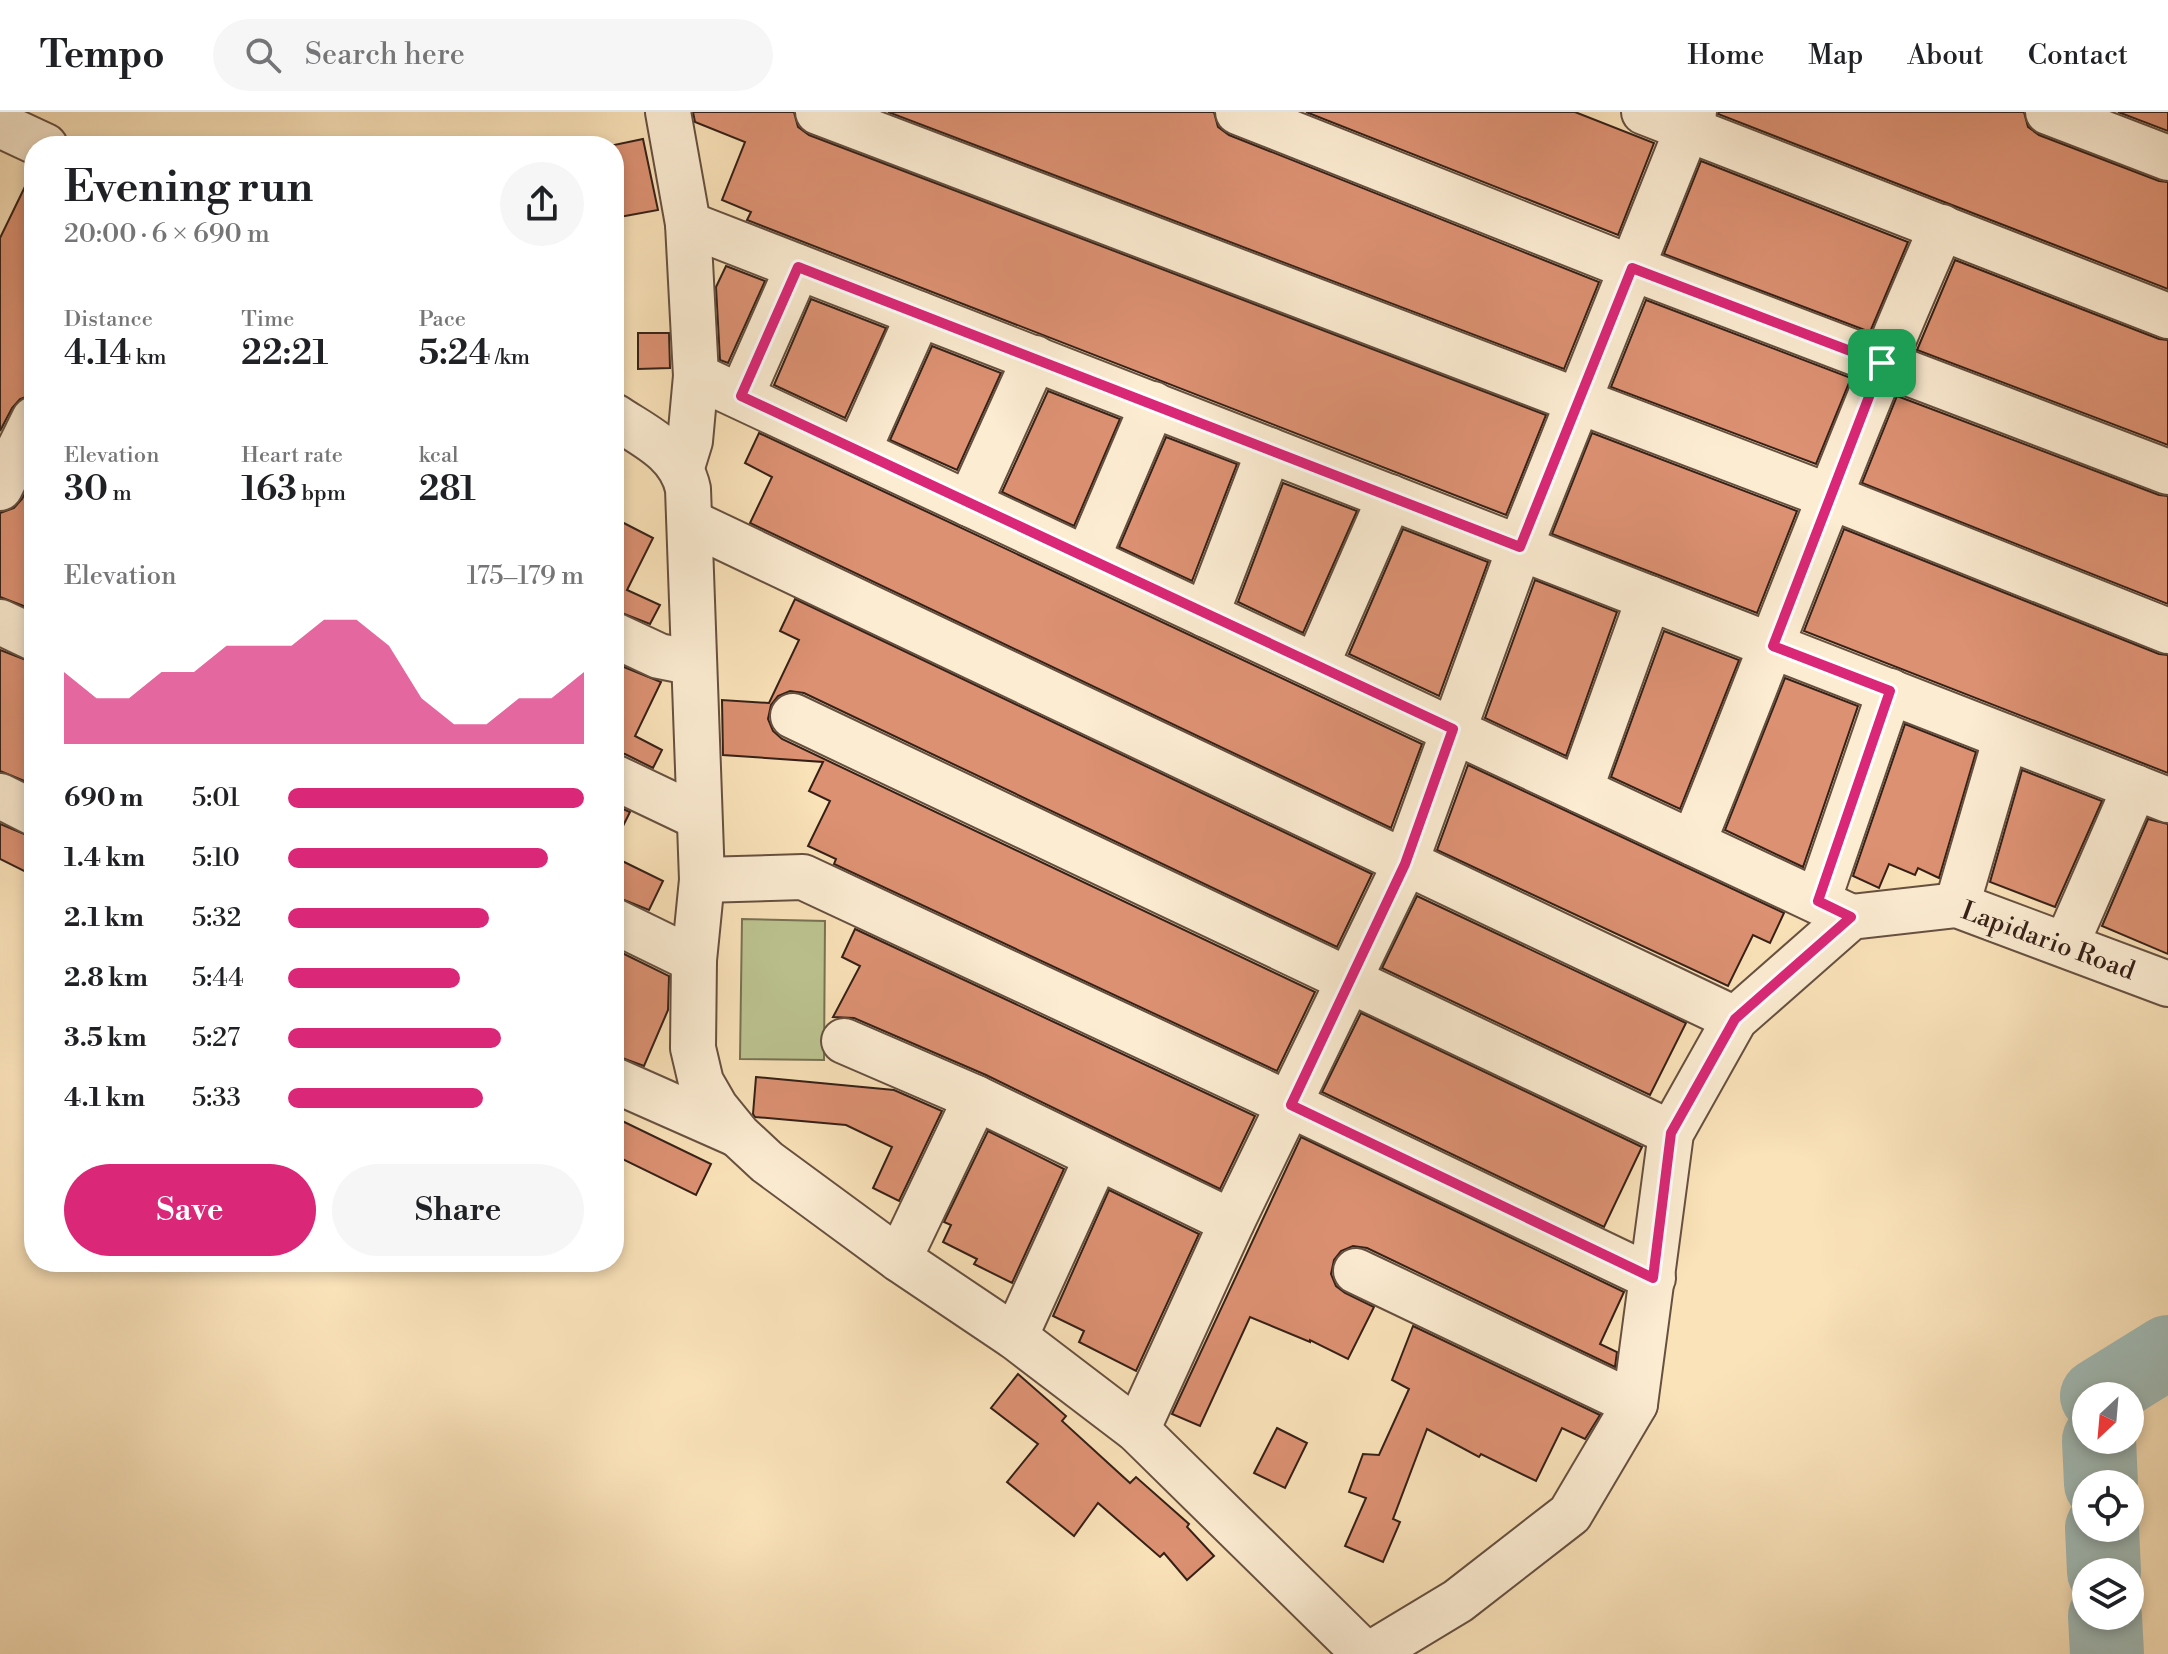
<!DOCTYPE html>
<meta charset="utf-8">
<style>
:root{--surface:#fff;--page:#f6f6f6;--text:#202124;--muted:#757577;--line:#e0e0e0;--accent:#db2777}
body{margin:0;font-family:"Libre Bodoni",serif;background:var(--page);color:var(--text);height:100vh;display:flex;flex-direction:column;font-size:30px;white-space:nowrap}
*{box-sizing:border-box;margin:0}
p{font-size:26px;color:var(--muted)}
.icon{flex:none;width:44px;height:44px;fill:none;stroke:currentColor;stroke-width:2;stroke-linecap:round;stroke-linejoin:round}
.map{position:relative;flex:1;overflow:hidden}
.sheet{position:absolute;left:24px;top:24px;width:600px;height:1136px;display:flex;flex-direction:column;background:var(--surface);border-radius:32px;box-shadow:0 4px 12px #0003}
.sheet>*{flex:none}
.needle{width:52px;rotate:206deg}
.tools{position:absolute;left:2072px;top:1270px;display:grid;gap:16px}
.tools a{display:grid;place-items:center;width:72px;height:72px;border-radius:50%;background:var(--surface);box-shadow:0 4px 12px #0003;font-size:40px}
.pin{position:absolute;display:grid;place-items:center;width:68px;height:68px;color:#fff;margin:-34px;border-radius:16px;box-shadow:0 4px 12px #0006}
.round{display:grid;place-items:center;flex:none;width:84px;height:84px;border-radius:42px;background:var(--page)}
.summary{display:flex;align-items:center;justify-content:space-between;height:136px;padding:0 40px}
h1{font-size:44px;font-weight:600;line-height:60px}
.stats{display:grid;grid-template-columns:repeat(3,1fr);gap:12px;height:136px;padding:8px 40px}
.stats div{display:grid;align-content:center}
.stats b{font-size:34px;font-weight:600}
.stats small{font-size:22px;font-weight:400}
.stats p{font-size:22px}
.chart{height:224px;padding:16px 40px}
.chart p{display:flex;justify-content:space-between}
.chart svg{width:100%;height:144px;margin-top:8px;fill:var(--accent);opacity:.7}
.primary-button{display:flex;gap:16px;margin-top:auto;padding:16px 40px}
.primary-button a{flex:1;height:92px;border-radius:48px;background:var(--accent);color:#fff;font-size:32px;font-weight:600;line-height:92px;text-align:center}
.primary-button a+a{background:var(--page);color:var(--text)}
ul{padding:0 40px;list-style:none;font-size:26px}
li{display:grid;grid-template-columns:128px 96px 1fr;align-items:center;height:60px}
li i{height:20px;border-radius:10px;background:var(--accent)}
header{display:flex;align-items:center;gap:48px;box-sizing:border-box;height:112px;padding:0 40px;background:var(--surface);border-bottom:2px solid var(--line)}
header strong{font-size:38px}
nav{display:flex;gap:44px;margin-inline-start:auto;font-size:28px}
.search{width:560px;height:72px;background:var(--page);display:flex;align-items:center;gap:20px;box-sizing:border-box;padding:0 28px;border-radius:44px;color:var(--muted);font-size:30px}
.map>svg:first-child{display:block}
</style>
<header>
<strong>Tempo</strong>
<div class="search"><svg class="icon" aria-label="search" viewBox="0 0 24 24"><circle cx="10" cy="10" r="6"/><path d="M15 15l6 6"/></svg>Search here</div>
<nav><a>Home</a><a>Map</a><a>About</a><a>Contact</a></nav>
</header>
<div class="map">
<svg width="2168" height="1542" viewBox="0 0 2168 1542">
<rect width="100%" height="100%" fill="#fae2b9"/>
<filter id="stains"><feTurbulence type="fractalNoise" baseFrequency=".0025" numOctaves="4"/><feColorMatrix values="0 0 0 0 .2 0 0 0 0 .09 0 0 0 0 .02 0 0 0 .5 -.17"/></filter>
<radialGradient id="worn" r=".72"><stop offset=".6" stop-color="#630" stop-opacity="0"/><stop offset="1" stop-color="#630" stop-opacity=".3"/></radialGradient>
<!-- green -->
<path fill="#bcc490" stroke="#787254" stroke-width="2" d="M 742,807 L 825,809 L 824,948 L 740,947 Z"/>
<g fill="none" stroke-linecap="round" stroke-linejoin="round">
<!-- river -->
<g stroke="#a1bcb8" stroke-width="74">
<path d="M 2097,1284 L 2168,1240"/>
<path d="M 2099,1328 L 2101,1372"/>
<path d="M 2102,1416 L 2104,1460"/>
<path d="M 2105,1504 L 2107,1542"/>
</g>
</g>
<!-- building -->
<g fill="#dc9172" stroke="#352017" stroke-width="2">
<path d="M 693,0 L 794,0 L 798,15 L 809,23 L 1546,303 L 1506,403 L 747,108 L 751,100 L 722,88 L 745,30 L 695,10 Z"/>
<path d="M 888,0 L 1214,0 L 1218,15 L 1229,23 L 1599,170 L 1564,257 Z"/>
<path d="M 1306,0 L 1575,0 L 1654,31 L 1618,123 Z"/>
<path d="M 1719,0 L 2024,0 L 2028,15 L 2039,23 L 2159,69 L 2168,70 L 2168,177 L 1718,2 Z"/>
<path d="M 2118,0 L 2168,0 L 2168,19 Z"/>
<path d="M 643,27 L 658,98 L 614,106 L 614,33 Z"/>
<path d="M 1701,49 L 1908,130 L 1870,220 L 1664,142 Z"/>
<path d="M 34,56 L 34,282 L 20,287 L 12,296 L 0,319 L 0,126 Z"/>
<path d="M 1955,148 L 2159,227 L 2168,228 L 2168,333 L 1917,238 Z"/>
<path d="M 726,154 L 765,169 L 728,251 L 720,248 L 716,175 Z"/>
<path d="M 811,187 L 886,216 L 845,306 L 774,273 Z"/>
<path d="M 1646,188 L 1851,266 L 1816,352 L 1611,275 Z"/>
<path d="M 638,221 L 669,221 L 670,256 L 638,257 Z"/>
<path d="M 932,234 L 1001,261 L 957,358 L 890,328 Z"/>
<path d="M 1048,279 L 1120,307 L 1074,414 L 1002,380 Z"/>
<path d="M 1897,284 L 2159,383 L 2168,384 L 2168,492 L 1862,371 Z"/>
<path d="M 759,321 L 1422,632 L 1391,716 L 750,411 L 772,365 L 745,351 Z"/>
<path d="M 1592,321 L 1797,399 L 1757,501 L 1552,422 Z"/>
<path d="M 1166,325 L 1237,352 L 1192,469 L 1119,435 Z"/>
<path d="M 34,364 L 34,498 L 0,485 L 0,401 L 14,396 L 22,387 Z"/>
<path d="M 1283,371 L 1357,399 L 1303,521 L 1238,490 Z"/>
<path d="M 614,406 L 653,426 L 627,478 L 660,493 L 650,512 L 614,498 Z"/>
<path d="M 1403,417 L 1488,450 L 1439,584 L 1349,542 Z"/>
<path d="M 1844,417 L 2159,542 L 2168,543 L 2168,661 L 1804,519 Z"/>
<path d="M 1535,468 L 1617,500 L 1566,644 L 1485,606 Z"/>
<path d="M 795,487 L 1372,762 L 1337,835 L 804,581 L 790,579 L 778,584 L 771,593 L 768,607 L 773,619 L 782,627 L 1315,880 L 1277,959 L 834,752 L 836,747 L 808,734 L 830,689 L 809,679 L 823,650 L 723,643 L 722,588 L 769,591 L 799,528 L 780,519 Z"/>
<path d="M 1664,519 L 1739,548 L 1680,697 L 1611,665 Z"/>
<path d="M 0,538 L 34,551 L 34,673 L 0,659 Z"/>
<path d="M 614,551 L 661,570 L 635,624 L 662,638 L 653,656 L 625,642 L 614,640 Z"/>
<path d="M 1785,566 L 1858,594 L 1803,755 L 1725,718 Z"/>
<path d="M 1905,612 L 1976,640 L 1939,766 L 1918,756 L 1915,763 L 1889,752 L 1879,776 L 1853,764 Z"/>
<path d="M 1468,653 L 1784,801 L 1770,831 L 1753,823 L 1728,874 L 1437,738 Z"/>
<path d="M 2022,658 L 2102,689 L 2055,795 L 1990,770 Z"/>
<path d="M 614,693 L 630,700 L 614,732 Z"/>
<path d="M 2148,707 L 2168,712 L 2168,842 L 2102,814 Z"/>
<path d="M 0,712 L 34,726 L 34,764 L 0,747 Z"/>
<path d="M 614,745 L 663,769 L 649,798 L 614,784 Z"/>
<path d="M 1417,784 L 1686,911 L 1650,983 L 1382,856 Z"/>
<path d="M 855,817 L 1255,1004 L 1220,1077 L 986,963 L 854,906 L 833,905 L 860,854 L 842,845 Z"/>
<path d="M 614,837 L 669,864 L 668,898 L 644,954 L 614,943 Z"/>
<path d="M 1361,901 L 1642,1035 L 1604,1115 L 1322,980 Z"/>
<path d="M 756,965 L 894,978 L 942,999 L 899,1089 L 873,1076 L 892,1035 L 846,1013 L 755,1005 L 753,1002 Z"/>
<path d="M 614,995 L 622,999 L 618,1007 L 711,1052 L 696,1083 L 614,1043 Z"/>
<path d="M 988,1019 L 1064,1057 L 1012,1171 L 974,1152 L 977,1147 L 943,1130 L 951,1113 L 944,1110 Z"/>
<path d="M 1301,1025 L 1624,1180 L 1600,1232 L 1617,1240 L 1615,1255 L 1367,1136 L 1353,1134 L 1341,1139 L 1334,1148 L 1331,1162 L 1336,1174 L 1345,1181 L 1374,1195 L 1348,1247 L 1310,1228 L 1310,1230 L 1250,1205 L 1200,1314 L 1172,1302 Z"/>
<path d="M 1109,1078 L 1199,1122 L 1136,1259 L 1079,1230 L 1084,1219 L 1053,1204 Z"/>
<path d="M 1413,1214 L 1600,1303 L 1585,1327 L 1562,1316 L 1536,1369 L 1481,1342 L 1479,1345 L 1427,1317 L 1393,1407 L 1400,1410 L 1383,1450 L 1345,1434 L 1366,1386 L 1349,1380 L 1363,1342 L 1379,1343 L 1409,1277 L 1392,1268 Z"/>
<path d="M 1018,1262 L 1066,1304 L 1062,1309 L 1130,1371 L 1136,1365 L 1189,1412 L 1187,1415 L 1214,1444 L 1187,1468 L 1164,1441 L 1160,1445 L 1098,1391 L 1074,1424 L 1007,1370 L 1038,1332 L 991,1296 Z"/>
<path d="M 1277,1316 L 1307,1331 L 1285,1376 L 1254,1361 Z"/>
</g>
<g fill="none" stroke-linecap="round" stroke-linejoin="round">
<defs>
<g id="minor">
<path d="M 668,0 L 688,112 L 696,264 L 690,329 L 682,355"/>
<path d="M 818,0 L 1831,385 L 2168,519"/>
<path d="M 1238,0 L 1632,156 L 2168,360"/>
<path d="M 1644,0 L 2168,204"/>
<path d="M 2048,0 L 2168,46"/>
<path d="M 0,13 L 45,34"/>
<path d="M 688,112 L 2168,688"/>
<path d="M 696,264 L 1851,805"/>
<path d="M 741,284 L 798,155"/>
<path d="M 614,304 C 644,324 680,339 688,377 L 702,768 L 694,848 L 693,936 L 701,970 L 716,996 L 738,1023 L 767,1050 L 899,1147 L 1015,1225 L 1137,1318 L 1365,1542"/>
<path d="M 858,339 L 919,202"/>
<path d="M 0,376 L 34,307"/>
<path d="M 969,392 L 1035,246"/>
<path d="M 690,410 L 1735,907"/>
<path d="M 1087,447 L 1153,292"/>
<path d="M 1206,503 L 1269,338"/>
<path d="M 0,510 L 34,526"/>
<path d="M 614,523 L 659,544 L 694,551"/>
<path d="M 1316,554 L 1390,385"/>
<path d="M 793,604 L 1671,1021"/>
<path d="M 614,665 L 698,705"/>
<path d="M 1580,678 L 1649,486"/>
<path d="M 0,684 L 34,701"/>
<path d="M 1693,731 C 1776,526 1852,318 1942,115"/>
<path d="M 702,768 L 803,765 L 1291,993 L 1653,1166"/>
<path d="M 1818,789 L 1890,579"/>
<path d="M 1957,793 L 2006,625"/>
<path d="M 614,809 L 694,848"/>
<path d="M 2066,833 L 2135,675"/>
<path d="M 844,929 L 976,986 L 1232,1110"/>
<path d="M 614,968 L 736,1022"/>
<path d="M 899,1147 L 976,986"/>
<path d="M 1356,1159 L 1635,1292"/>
<path d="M 1015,1225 L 1097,1045"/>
<path d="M 1137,1318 L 1232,1110 L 1405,752 L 1520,435 L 1694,0"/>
<path d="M 1370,1542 L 1458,1489 L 1570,1402 L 1635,1292 L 1671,1021 L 1735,907 L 1851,805 L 1957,793 L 2168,872"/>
</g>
</defs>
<!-- minor casing -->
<use href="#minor" stroke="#665040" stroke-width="48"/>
<!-- minor -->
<use href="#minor" stroke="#fcecd2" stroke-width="44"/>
</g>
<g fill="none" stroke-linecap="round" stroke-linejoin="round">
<defs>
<path id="route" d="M 798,155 L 1520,435 L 1632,156 L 1882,251 L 1773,534 L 1890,579 L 1818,789 L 1851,805 L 1735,907 L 1671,1021 L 1653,1166 L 1291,993 L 1405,752 L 1453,617 L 741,284 Z"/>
</defs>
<!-- route casing -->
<use href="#route" stroke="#fff" stroke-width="16"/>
<!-- route -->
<use href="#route" stroke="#db2777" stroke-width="10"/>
</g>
<g text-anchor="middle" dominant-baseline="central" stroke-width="6" stroke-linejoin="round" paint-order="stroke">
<!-- street labels -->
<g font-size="26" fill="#352017" stroke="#fcecd2">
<text transform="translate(2048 829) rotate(20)">Lapidario Road</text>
</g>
</g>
<rect width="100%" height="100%" filter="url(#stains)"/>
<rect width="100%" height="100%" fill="url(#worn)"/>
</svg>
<div class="tools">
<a><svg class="needle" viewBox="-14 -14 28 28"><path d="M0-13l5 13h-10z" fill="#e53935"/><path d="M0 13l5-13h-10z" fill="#757577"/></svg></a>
<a><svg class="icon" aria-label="locate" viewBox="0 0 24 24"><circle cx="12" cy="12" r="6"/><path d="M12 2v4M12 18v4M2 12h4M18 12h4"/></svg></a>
<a><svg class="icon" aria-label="layers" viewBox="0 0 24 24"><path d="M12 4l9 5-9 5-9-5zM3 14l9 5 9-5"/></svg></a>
</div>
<div class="pin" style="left:1882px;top:251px;background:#1e9e55"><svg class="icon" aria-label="arrive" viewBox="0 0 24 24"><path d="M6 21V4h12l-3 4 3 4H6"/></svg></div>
<section class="sheet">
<div class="summary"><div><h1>Evening run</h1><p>20:00 · 6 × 690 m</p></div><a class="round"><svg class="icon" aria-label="share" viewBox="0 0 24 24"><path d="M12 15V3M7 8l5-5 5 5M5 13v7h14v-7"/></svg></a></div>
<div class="stats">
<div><p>Distance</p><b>4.14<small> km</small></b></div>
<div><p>Time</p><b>22:21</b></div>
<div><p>Pace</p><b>5:24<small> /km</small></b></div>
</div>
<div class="stats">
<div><p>Elevation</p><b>30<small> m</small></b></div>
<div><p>Heart rate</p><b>163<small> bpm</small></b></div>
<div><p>kcal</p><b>281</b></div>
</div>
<div class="chart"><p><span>Elevation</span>175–179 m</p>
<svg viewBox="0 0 160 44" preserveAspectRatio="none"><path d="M0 44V22L10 30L20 30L30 22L40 22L50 14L60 14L70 14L80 6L90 6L100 14L110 30L120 38L130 38L140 30L150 30L160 22V44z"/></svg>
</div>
<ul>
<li><b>690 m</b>5:01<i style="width:100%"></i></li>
<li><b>1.4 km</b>5:10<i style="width:88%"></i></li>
<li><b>2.1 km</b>5:32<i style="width:68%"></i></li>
<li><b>2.8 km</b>5:44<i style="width:58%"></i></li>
<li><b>3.5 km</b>5:27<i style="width:72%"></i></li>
<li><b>4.1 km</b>5:33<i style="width:66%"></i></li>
</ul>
<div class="primary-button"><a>Save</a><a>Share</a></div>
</section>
</div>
